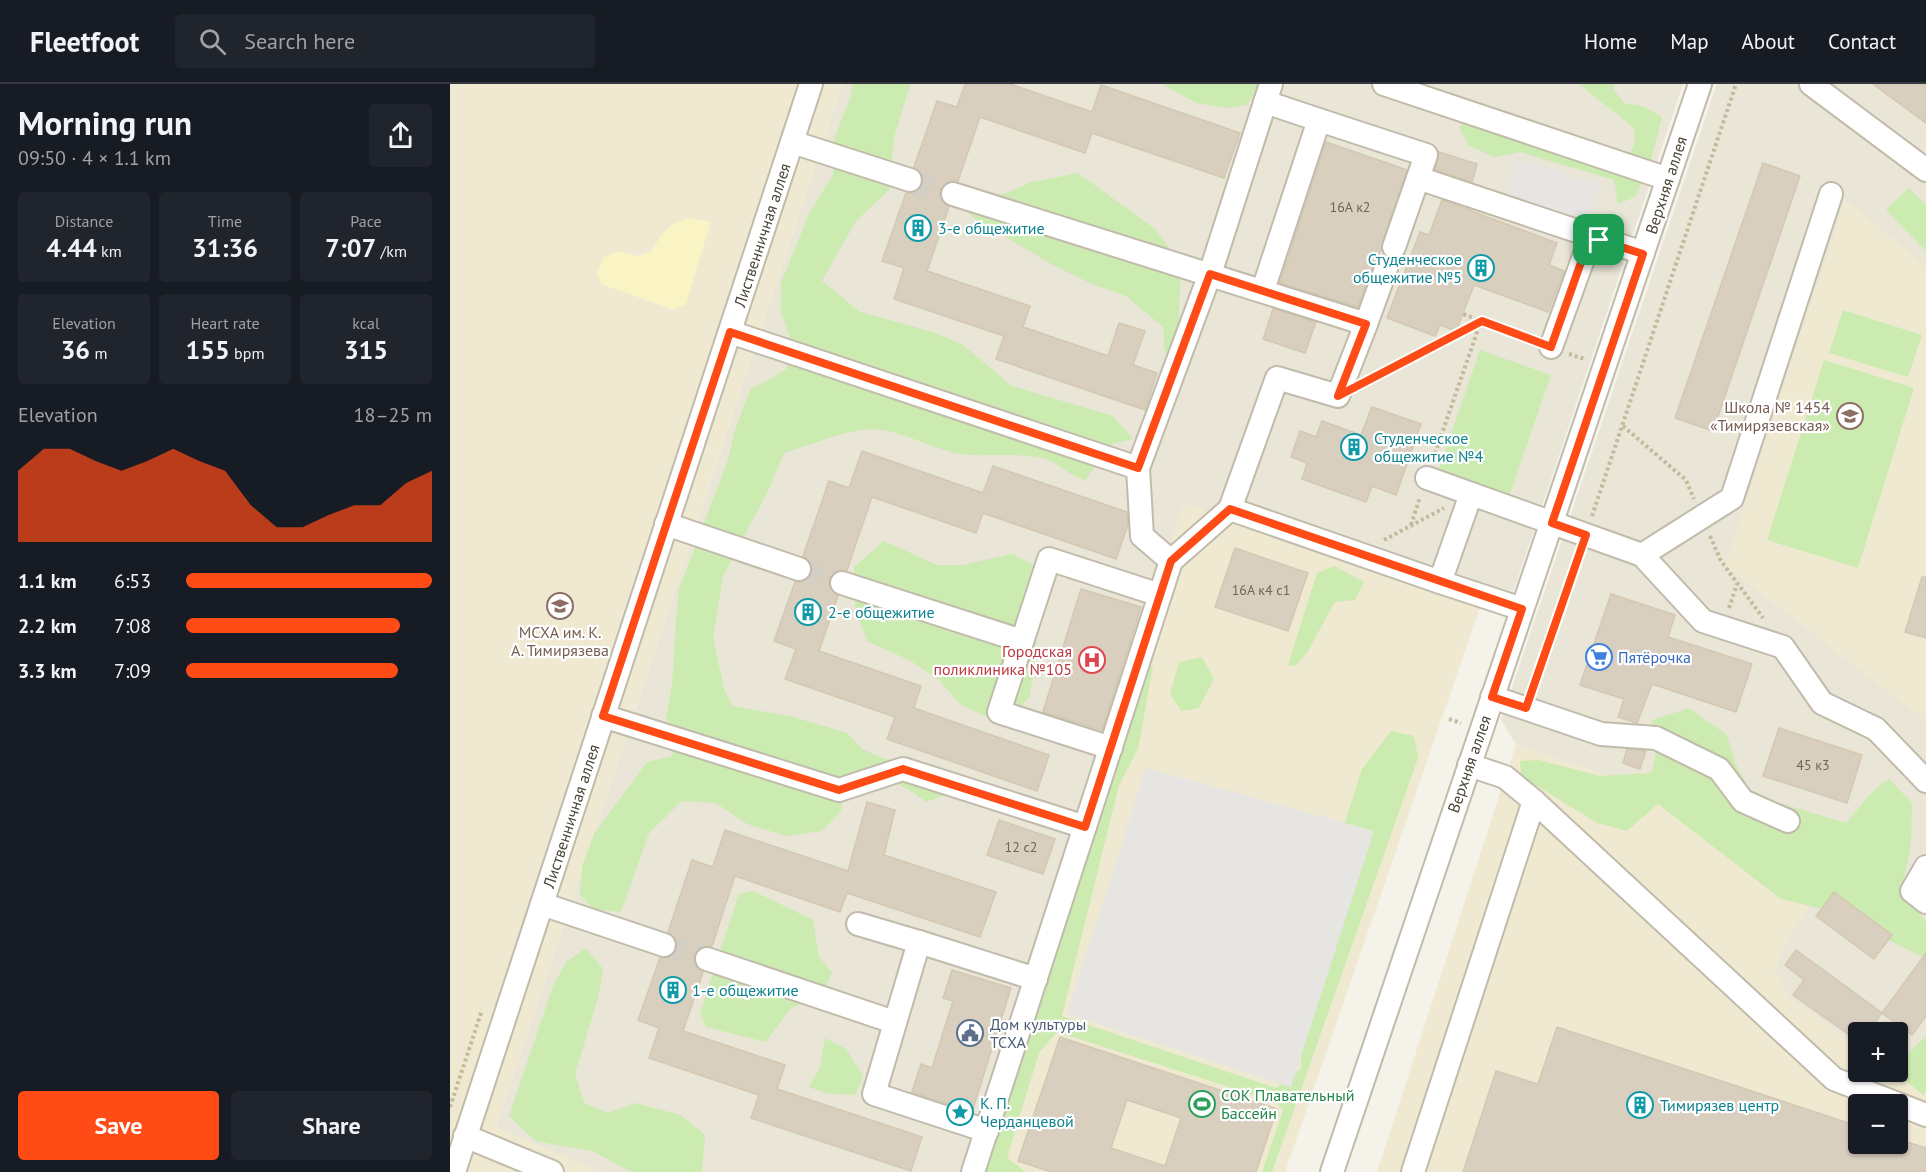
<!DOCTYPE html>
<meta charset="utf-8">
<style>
:root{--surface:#171b24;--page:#20242c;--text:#f1f3f6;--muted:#9ea1a6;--line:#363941;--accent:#ff4b16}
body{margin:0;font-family:"PT Sans",sans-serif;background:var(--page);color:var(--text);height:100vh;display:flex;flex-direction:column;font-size:22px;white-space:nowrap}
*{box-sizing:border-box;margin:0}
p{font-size:20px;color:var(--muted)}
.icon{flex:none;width:33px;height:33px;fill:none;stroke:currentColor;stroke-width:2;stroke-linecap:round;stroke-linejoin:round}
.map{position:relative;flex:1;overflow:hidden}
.details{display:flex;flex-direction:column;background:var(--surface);width:450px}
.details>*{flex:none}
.tools{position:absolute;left:1398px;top:938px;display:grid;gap:12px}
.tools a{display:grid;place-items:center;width:60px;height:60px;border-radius:6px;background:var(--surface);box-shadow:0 2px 4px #0004;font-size:30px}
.pin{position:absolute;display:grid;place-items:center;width:51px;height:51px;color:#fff;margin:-26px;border-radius:12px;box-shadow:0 3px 9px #0006}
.round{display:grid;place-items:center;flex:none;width:63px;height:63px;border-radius:6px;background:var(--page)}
.head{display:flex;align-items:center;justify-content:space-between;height:102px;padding:0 18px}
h1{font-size:33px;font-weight:700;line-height:45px}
.figures{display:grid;grid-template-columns:repeat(3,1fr);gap:9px;height:102px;padding:6px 18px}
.figures div{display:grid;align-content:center;border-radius:6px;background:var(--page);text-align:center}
.figures b{font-size:26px;font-weight:700}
.figures small{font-size:16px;font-weight:400}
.figures p{font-size:16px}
.chart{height:168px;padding:12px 18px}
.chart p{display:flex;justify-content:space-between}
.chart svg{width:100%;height:108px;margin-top:6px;fill:var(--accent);opacity:.7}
.primary-button{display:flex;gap:12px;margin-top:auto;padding:12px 18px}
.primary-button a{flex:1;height:69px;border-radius:6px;background:var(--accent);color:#fff;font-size:24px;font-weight:700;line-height:69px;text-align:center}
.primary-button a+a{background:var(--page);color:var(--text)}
ul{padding:0 18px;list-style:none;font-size:20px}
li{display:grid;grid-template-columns:96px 72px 1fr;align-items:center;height:45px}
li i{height:15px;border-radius:8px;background:var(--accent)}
header{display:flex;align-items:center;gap:36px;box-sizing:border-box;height:84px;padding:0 30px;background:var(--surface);border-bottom:2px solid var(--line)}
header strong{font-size:28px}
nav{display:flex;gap:33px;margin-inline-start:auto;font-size:21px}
.search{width:420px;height:54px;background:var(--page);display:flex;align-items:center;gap:15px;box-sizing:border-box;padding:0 21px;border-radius:6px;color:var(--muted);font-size:22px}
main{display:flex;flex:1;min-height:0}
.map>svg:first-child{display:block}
</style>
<header>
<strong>Fleetfoot</strong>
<div class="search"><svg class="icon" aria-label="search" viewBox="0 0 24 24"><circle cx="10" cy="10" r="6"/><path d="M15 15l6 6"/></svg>Search here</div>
<nav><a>Home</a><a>Map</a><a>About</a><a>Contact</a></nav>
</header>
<main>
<section class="details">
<div class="head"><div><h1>Morning run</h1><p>09:50 · 4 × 1.1 km</p></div><a class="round"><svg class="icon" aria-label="share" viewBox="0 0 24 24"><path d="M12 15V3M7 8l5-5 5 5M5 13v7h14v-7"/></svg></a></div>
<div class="figures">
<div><p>Distance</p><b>4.44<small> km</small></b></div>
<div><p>Time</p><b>31:36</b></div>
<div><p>Pace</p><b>7:07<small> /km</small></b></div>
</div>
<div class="figures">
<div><p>Elevation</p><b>36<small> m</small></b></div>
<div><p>Heart rate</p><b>155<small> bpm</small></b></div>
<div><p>kcal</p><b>315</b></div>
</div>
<div class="chart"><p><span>Elevation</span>18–25 m</p>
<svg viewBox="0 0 160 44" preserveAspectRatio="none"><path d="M0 44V15L10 6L20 6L30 11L40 15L50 11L60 6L70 11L80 15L90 29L100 38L110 38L120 33L130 29L140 29L150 20L160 15V44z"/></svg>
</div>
<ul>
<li><b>1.1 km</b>6:53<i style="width:100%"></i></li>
<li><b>2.2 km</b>7:08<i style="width:87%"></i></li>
<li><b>3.3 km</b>7:09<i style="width:86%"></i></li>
</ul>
<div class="primary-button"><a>Save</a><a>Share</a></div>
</section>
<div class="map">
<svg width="1476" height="1088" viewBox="0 0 1476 1088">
<rect width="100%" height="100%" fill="#f5f2e9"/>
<!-- residential -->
<g fill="#e9e5d7">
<path d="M 393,0 L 1233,0 L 1056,530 L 1031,521 L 515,1088 L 152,1088 L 46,1044 Z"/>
<path d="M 1267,0 L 1476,0 L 1476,1006 L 1469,1007 L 1442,987 L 1448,987 L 1448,948 L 1408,948 L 1408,963 L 1340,914 L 1325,888 L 1333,863 L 1371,803 L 1361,763 L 1066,660 L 1051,636 Z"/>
</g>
<!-- education -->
<g fill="#efe9d2" fill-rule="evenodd">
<path d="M 0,0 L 393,0 L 46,1043 L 152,1088 L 0,1088 Z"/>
<path d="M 1395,116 L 1476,182 L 1476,637 L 1275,482 Z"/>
<path d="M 734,419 L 1031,521 L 835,1088 L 515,1088 Z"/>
<path d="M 1066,660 L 1362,763 L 1371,803 L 1333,863 L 1325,888 L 1340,914 L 1408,963 L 1408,987 L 1442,987 L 1469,1007 L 1476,1006 L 1476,1088 L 927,1088 ZM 1408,1020 L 1448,1020 L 1448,1059 L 1408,1059 Z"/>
</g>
<!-- green -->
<g fill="#ccebb0">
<path d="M 403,0 L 460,0 L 444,54 L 439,106 L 406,137 L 372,197 L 410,228 L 483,248 L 513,261 L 562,302 L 663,332 L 683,355 L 662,360 L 635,396 C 619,392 609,379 595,375 C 577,369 540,372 521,371 C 485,370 451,342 414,346 C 390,348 358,362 334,369 L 319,405 L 273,492 L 263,553 L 274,605 L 282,622 L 340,632 L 397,649 L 412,665 L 435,675 L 459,675 L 486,692 L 495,711 L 476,718 C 448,696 427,690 393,698 L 391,727 L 372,747 L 336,752 L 297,740 L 266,719 L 232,717 L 199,749 L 171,828 L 144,825 L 130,811 L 132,782 L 144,750 L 197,678 L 222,672 L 227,651 L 216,633 L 222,602 L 228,508 L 278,376 L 284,349 L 300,306 L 337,285 L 342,259 L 331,227 L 331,199 L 359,130 L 383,91 L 384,55 L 400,14 Z"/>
<path d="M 712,0 L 809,0 L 797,21 L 775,24 L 746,19 Z"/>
<path d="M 1129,0 L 1165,0 L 1163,5 L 1174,19 L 1192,22 L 1212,33 L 1201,76 L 1185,113 L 1168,120 L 1164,96 L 1070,68 L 1045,73 L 1019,62 L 1009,43 L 1027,29 L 1178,74 L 1185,59 L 1184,44 Z"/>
<path d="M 628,89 L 705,145 L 731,180 L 728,249 L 715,271 L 713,243 L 676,212 L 642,200 L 603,181 L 522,133 L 511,119 L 531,107 L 552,111 L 579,99 Z"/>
<path d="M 1459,104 L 1476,121 L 1476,167 L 1436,126 Z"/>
<path d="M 1393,226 L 1472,251 L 1458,293 L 1379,269 Z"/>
<path d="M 1030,266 L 1101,291 L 1058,415 L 987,390 Z"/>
<path d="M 1374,276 L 1464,304 L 1408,484 L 1317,456 Z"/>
<path d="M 434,457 L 487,481 L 513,481 L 562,470 L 595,487 L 580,612 L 555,641 L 511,621 L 490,597 L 461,577 L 417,557 L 405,522 L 404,483 Z"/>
<path d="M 884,482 L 914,498 L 905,516 L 885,518 L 857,569 L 845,582 L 838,581 L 867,489 Z"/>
<path d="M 752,573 L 764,595 L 749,624 L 731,627 L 720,610 L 729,578 Z"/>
<path d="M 698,577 L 703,583 L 688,665 L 669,701 L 612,932 L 826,1004 L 851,984 L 850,936 L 839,914 L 912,685 L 941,647 L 964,652 L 968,674 L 822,1088 L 812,1088 L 833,1026 L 826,1018 L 607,948 L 589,969 L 557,1074 L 576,1088 L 530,1088 L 646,738 L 639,688 L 693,579 Z"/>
<path d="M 1239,624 L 1277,651 L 1285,679 L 1303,711 L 1396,739 L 1423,707 L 1439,695 L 1462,719 L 1461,760 L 1453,799 L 1476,839 L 1476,874 L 1373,825 L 1331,815 L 1208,720 L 1177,747 L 1147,739 L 1071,692 L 1070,677 L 1089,676 L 1150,692 L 1201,689 L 1207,666 L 1202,636 Z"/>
<path d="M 303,807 L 363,836 L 369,873 L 382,888 L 375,906 L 339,926 L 316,958 L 256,943 L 250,929 L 289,810 Z"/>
<path d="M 136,864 L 153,885 L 148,914 L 125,990 L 134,1019 L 158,1029 L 185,1019 L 230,1031 L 255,1051 L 252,1088 L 182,1088 L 142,1067 L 85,1057 L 59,1032 L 103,902 L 116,878 Z"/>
<path d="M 1476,952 L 1476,1008 L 1473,1011 L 1444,987 L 1448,987 L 1448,979 Z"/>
<path d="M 375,954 L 396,965 L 413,992 L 405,1011 L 378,1010 L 359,1003 L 370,983 Z"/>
</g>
<!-- sand -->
<path fill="#faf3c4" d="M 238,134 L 261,138 L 236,220 L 224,226 L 151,200 L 147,188 L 153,174 L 167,167 L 186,172 L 201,168 C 211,150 218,140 238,134 Z"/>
<!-- parking -->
<g fill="#e7e5e1">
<path d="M 1067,74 L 1150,101 L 1137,142 L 1053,115 Z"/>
<path d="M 696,684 L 924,747 L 841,1003 L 617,930 Z"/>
</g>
<!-- building -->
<g fill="#d8cfbe" stroke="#d3c8b1" stroke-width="1.5" fill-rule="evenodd">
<path d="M 515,0 L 560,0 L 642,28 L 651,1 L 790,49 L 774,94 L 642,49 L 635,69 L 530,33 L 508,97 L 500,97 L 490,105 L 490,113 L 499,123 L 477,187 L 580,222 L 573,243 L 658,272 L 669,239 L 695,247 L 683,281 L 707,289 L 695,326 L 546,275 L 554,252 L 444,215 L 454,184 L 432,177 L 456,109 L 463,109 L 473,101 L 473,93 L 464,83 L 487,17 L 507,23 Z"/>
<path d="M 1423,0 L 1476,0 L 1476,39 Z"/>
<path d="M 876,58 L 957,86 L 928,174 L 923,180 L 908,223 L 830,199 Z"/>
<path d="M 989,68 L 1027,80 L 1022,98 L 985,86 Z"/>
<path d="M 1313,79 L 1350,92 L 1263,347 L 1225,334 Z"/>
<path d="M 992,116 L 1107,159 L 1099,181 L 1114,187 L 1098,228 L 1024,201 L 1006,247 L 990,241 L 985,252 L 937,234 L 970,148 L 979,151 Z"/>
<path d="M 823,225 L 866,238 L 855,269 L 813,255 Z"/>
<path d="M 922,323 L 971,340 L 946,411 L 922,402 L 916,418 L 852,395 L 857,379 L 841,373 L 850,347 L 866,353 L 872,337 L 911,351 Z"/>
<path d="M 412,367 L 533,409 L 543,382 L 677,428 L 678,441 L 666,475 L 533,429 L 526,449 L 422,413 L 397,486 L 389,486 L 379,494 L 379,502 L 388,512 L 369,567 L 471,602 L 464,624 L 599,671 L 587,707 L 437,655 L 445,633 L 335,595 L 346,565 L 324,557 L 345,498 L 352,498 L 362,490 L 362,482 L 353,472 L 379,397 L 399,404 Z"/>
<path d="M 785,464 L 858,489 L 838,547 L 765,523 Z"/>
<path d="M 1472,493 L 1476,493 L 1476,554 L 1455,548 Z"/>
<path d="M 631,505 L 691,523 L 652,646 L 593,628 Z"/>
<path d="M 1161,510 L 1225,531 L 1218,553 L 1302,580 L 1286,628 L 1202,600 L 1187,639 L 1168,633 L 1174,615 L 1130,601 Z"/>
<path d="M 1329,644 L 1412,671 L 1397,719 L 1313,692 Z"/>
<path d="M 1177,665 L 1196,667 L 1190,685 L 1173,679 Z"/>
<path d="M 417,718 L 445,726 L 434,771 L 546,808 L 530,853 L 397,809 L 390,828 L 285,792 L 262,862 L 249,865 L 244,871 L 247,883 L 253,888 L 233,947 L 335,981 L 327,1005 L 472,1053 L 461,1087 L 301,1034 L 309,1011 L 199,974 L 209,944 L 188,936 L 210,874 L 217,874 L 227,866 L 227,858 L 218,848 L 242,776 L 263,783 L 275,746 L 398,787 Z"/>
<path d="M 549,736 L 605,755 L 593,790 L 537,771 Z"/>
<path d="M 1384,808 L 1442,851 L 1424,875 L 1366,832 Z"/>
<path d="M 1346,866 L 1432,929 L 1418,948 L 1408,948 L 1408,957 L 1343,911 L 1354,896 L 1335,881 Z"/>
<path d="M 1476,869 L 1476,932 L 1462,951 L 1432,929 Z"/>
<path d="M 502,886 L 561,904 L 522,1028 L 462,1008 L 471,980 L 482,984 L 503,917 L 493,914 Z"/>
<path d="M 1107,943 L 1408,1042 L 1408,1059 L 1448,1059 L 1448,1055 L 1476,1064 L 1476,1088 L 1013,1088 L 1046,987 L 1088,1000 Z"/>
<path d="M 610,953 L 827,1025 L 806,1088 L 601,1088 L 568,1077 ZM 677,1016 L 731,1034 L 715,1082 L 661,1064 Z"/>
</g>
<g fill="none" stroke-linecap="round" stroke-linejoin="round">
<!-- minor-tunnel -->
<g stroke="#d3cfc5" stroke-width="22" stroke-dasharray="22 11" stroke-linecap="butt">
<path d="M 460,96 L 503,110"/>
<path d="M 349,485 L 392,499"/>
<path d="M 214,861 L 257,875"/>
</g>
<defs>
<g id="minor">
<path d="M 934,0 L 1218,95"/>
<path d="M 1361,0 L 1476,86"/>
<path d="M 815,18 L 869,36"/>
<path d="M 342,58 L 460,96"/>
<path d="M 503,110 L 916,240 L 936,185"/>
<path d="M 944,163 L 968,94 L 1193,169"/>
<path d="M 813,206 L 869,36 L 976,71 L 968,94"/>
<path d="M 916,240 L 888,312 L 827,294 L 780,425 L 990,498 L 1021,410"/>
<path d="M 280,248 L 688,384"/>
<path d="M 1101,263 L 1141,153"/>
<path d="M 977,394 L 1192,471 L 1282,414 L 1381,110"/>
<path d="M 216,440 L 349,485"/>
<path d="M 1192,471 L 1253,537 L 1333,563 L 1372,619 L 1426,645 L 1476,697"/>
<path d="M 721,477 L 780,425"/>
<path d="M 990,498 L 1072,525"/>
<path d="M 392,499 L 572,557"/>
<path d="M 1042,613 L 1151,650 L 1206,654 L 1269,685 L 1293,717 L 1338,737"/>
<path d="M 153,632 L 389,706 L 453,685 L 635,743"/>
<path d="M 661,664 L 549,628 L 599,475 L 710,511"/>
<path d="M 1084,717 L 1384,995 L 1476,1031"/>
<path d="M 1476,783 L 1462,807 L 1476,818"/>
<path d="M 92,820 L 214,861"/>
<path d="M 408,840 L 469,858"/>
<path d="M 257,875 L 444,938"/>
<path d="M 537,1047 L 424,1010 L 469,858 L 586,895"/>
<path d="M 15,1052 L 102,1088"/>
<path d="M 4,1088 L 361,0"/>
<path d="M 523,1088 L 721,477 L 692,452 L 688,384 L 760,190 L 821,0"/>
<path d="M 882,1088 L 1250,0"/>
<path d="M 963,1088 L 1084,717 L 1055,693 L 1019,681"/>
</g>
</defs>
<!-- minor casing -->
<use href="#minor" stroke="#c1bbab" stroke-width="26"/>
<!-- path -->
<g stroke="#c4b99b" stroke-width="4" stroke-dasharray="3 3" stroke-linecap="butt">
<path d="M 1119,270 L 1135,275"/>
<path d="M 918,296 L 1031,237 L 1081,256"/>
<path d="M 1173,342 L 1236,396 L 1244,415"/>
<path d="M 983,375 L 1031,237 L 1013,230"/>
<path d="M 1142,432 L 1286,0"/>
<path d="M 961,441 L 970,413"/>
<path d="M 1260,452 L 1271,477 L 1313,534"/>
<path d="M 934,456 L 994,424"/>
<path d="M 1279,524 L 1287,500"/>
<path d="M 1083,605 L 1129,470"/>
<path d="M 999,635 L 1011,639"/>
<path d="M 0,1023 L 32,926"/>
</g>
<!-- minor -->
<use href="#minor" stroke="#fff" stroke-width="22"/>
</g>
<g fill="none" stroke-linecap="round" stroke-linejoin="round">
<defs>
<path id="route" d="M 1140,153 L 1193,170 L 1102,439 L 1136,451 L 1076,624 L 1042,613 L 1072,525 L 780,425 L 721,477 L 635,743 L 453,685 L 389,706 L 153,632 L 280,248 L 688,384 L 760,190 L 916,240 L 888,312 L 1032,237 L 1101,263 Z"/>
</defs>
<!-- route casing -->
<use href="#route" stroke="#fff" stroke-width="12"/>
<!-- route -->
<use href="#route" stroke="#ff4b16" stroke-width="8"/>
</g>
<!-- icons -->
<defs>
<symbol id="building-ring" viewBox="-11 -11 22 22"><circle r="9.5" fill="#fff" stroke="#0f9aa8" stroke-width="1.5"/><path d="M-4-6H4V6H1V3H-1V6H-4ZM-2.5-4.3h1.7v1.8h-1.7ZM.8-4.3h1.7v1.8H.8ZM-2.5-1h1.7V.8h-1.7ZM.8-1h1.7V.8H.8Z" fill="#0f9aa8"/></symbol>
<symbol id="school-ring" viewBox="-11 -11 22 22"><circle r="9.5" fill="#fff" stroke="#8d6e63" stroke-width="1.5"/><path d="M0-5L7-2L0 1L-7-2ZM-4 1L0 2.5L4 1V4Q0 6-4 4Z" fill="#8d6e63"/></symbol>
<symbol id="university-ring" viewBox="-11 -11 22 22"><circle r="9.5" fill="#fff" stroke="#8d6e63" stroke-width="1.5"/><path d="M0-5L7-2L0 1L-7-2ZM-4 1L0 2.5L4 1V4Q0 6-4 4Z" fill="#8d6e63"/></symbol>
<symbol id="supermarket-ring" viewBox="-11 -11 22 22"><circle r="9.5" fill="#fff" stroke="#3f7fe0" stroke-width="1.5"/><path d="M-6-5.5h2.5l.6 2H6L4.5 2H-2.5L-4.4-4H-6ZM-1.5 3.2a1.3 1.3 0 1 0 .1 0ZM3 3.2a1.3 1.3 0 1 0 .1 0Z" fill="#3f7fe0"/></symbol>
<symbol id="hospital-ring" viewBox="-11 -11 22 22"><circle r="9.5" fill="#fff" stroke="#e0444e" stroke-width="1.5"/><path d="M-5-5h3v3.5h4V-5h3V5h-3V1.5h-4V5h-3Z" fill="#e0444e"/></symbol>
<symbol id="civic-ring" viewBox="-11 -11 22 22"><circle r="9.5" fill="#fff" stroke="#5c6f8a" stroke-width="1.5"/><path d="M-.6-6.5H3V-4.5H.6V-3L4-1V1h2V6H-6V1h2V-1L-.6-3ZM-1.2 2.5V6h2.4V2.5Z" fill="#5c6f8a"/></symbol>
<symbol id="stadium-ring" viewBox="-11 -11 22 22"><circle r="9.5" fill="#fff" stroke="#2e9e5b" stroke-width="1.5"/><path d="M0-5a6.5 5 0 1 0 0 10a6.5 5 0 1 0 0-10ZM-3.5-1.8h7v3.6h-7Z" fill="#2e9e5b"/></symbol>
<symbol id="sight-ring" viewBox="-11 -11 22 22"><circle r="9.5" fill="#fff" stroke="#0f9aa8" stroke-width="1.5"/><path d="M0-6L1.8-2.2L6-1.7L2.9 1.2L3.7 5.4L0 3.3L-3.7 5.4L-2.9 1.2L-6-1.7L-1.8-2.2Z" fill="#0f9aa8"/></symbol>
</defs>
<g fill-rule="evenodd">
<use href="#building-ring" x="453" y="129" width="30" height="30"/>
<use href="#building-ring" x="1016" y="169" width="30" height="30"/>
<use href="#school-ring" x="1385" y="317" width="30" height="30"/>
<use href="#building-ring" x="889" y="348" width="30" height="30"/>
<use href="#university-ring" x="95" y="507" width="30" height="30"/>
<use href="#building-ring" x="343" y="513" width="30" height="30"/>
<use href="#supermarket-ring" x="1134" y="558" width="30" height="30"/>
<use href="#hospital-ring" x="627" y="561" width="30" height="30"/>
<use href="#building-ring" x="208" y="891" width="30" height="30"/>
<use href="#civic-ring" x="505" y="934" width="30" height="30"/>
<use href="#stadium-ring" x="737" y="1005" width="30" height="30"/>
<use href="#building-ring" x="1175" y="1006" width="30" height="30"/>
<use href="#sight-ring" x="495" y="1013" width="30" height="30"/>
</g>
<g text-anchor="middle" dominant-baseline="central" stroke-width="4.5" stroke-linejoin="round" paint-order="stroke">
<!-- number labels -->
<g font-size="14" fill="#6e6759">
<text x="900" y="123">16А к2</text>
<text x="811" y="506">16А к4 с1</text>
<text x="1363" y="681">45 к3</text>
<text x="571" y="763">12 с2</text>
</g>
<!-- street labels -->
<g font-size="16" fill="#4a4437" stroke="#fff">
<text transform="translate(1216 101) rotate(-72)">Верхняя аллея</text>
<text transform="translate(312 151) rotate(-72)">Лиственничная аллея</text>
<text transform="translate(1019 680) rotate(-71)">Верхняя аллея</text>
<text transform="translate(121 732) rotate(-72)">Лиственничная аллея</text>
</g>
<!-- culture labels -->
<g font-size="16" fill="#0d838f" stroke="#fff" text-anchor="start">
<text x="488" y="144">3-е общежитие</text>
<text x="1012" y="175" text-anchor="end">Студенческое<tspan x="1012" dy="18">общежитие №5</tspan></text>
<text x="924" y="354">Студенческое<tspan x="924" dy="18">общежитие №4</tspan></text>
<text x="378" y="528">2-е общежитие</text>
<text x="242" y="906">1-е общежитие</text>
<text x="530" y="1019">К. П.<tspan x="530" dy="18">Черданцевой</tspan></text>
<text x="1210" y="1021">Тимирязев центр</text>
</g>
<!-- education labels -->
<g font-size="16" fill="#785e54" stroke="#fff" text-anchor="end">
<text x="1380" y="323">Школа № 1454<tspan x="1380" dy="18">«Тимирязевская»</tspan></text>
<text x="110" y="548" text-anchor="middle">МСХА им. К.<tspan x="110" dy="18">А. Тимирязева</tspan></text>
</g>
<!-- health labels -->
<g font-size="16" fill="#be3a42" stroke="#fff" text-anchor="end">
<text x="622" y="567">Городская<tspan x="622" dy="18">поликлиника №105</tspan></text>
</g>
<!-- shop labels -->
<g font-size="16" fill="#366cbe" stroke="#fff" text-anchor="start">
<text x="1168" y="573">Пятёрочка</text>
</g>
<!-- service labels -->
<g font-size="16" fill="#4e5e75" stroke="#fff" text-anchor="start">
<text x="540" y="940">Дом культуры<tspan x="540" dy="18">ТСХА</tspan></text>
</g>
<!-- leisure labels -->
<g font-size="16" fill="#27864d" stroke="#fff" text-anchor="start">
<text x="771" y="1011">СОК Плавательный<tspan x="771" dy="18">Бассейн</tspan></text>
</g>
</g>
</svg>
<div class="tools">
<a>+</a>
<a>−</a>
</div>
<div class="pin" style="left:1149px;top:156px;background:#1e9e55"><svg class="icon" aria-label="arrive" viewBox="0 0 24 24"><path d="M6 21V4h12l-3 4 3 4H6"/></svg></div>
</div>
</main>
